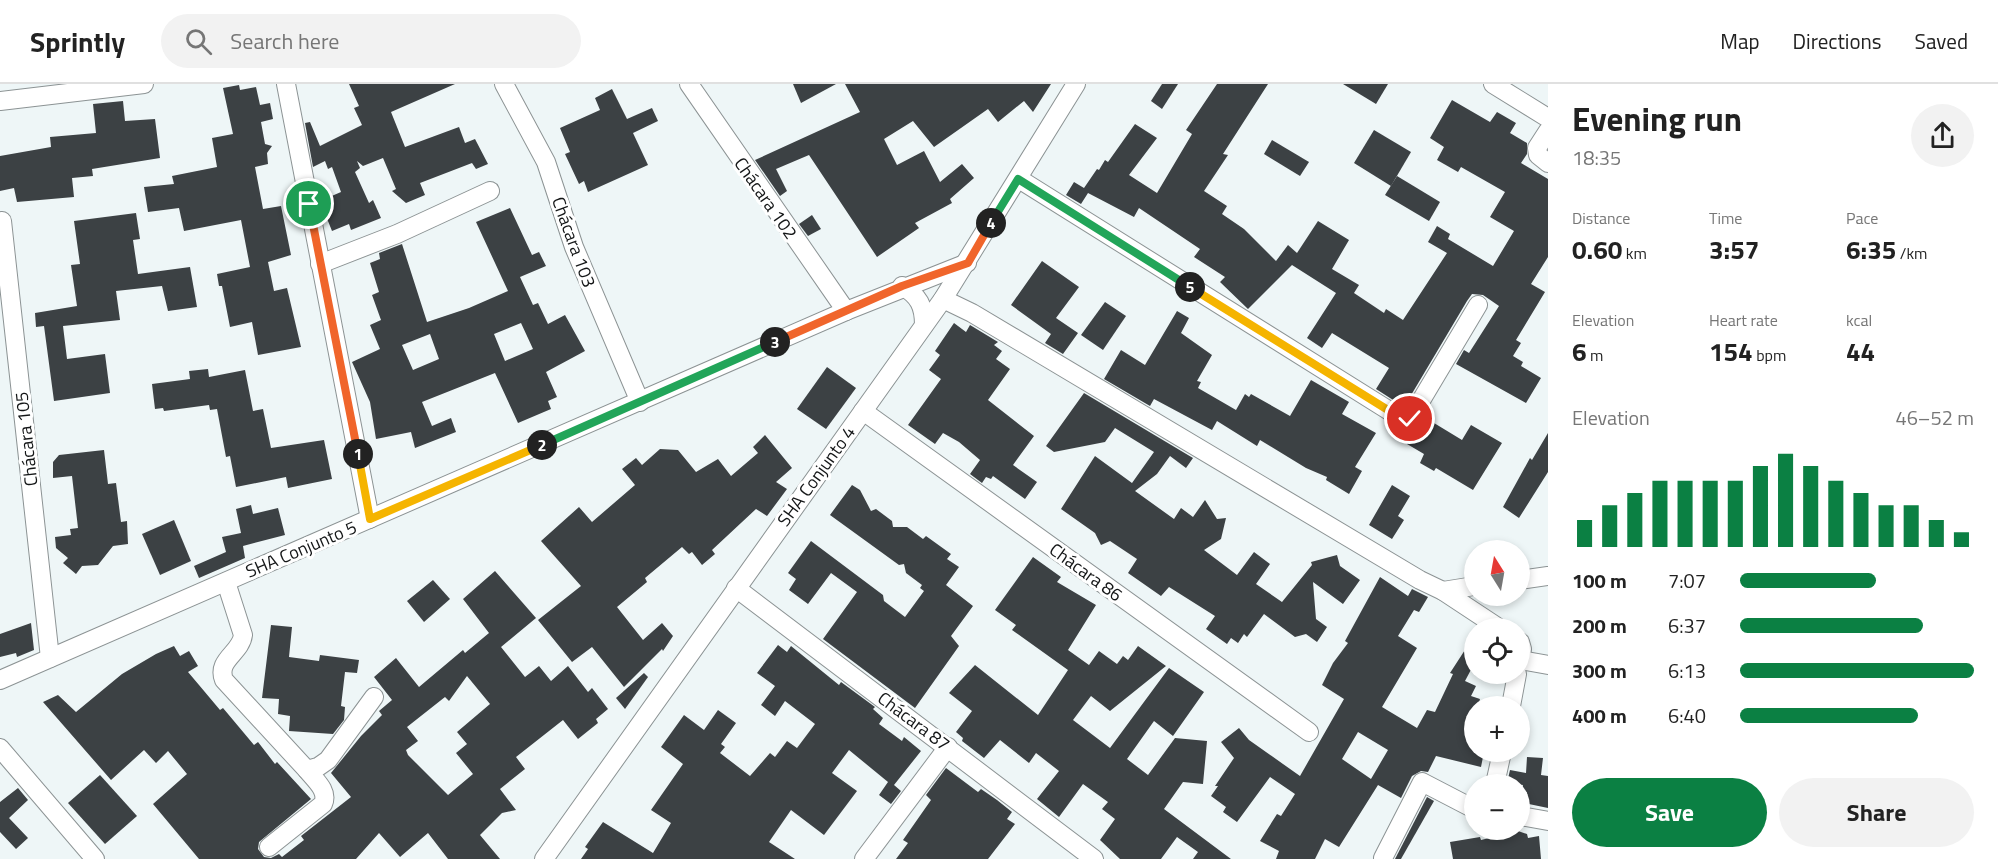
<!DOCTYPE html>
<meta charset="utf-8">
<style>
:root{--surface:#fff;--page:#f2f2f2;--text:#222;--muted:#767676;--line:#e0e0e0;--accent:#0b8043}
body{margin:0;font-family:"Titillium Web",sans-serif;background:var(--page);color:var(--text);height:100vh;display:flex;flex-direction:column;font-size:22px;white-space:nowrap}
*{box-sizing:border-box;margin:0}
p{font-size:20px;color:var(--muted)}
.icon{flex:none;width:33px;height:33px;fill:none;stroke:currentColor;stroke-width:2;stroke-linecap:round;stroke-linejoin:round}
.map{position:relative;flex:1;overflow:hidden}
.drawer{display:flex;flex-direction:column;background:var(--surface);width:450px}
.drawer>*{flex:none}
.needle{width:39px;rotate:349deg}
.fabs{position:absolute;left:1464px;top:456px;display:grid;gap:12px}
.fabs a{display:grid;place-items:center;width:66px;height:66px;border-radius:50%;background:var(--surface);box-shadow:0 3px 9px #0003;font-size:30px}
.pin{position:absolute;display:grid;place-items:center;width:51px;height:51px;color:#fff;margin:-26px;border:3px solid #fff;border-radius:50%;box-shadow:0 2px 6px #0007}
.km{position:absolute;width:30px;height:30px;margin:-15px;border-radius:50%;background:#222;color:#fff;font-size:16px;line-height:30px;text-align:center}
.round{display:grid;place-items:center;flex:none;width:63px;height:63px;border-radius:32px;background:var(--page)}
.overview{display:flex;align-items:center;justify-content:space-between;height:102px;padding:0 24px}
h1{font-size:33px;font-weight:700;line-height:45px}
.stats{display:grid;grid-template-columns:repeat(3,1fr);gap:9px;height:102px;padding:6px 24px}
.stats div{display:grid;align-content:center}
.stats b{font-size:26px;font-weight:700}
.stats small{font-size:16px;font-weight:400}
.stats p{font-size:16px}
.chart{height:168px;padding:12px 24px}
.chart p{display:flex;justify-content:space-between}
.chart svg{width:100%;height:108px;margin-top:6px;stroke:var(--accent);stroke-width:6}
.button{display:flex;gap:12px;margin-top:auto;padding:12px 24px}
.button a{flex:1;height:69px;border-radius:36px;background:var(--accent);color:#fff;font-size:24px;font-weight:700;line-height:69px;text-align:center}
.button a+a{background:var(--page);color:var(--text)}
ul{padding:0 24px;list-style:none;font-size:20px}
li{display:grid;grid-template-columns:96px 72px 1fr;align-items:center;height:45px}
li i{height:15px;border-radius:8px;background:var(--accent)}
header{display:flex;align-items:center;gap:36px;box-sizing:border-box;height:84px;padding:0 30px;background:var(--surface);border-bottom:2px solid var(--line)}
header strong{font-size:28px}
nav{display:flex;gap:33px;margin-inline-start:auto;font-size:21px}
.search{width:420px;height:54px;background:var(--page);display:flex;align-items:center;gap:15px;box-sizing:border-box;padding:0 21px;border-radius:33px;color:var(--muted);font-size:22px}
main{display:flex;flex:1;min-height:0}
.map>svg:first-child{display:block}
</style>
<header>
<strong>Sprintly</strong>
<div class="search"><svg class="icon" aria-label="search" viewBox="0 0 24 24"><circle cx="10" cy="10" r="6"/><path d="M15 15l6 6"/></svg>Search here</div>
<nav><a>Map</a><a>Directions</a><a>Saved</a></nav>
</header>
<main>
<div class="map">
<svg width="1548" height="775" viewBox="0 0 1548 775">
<rect width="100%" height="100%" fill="#eef6f7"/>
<!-- building -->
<g fill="#3c4144" fill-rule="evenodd">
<path d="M 349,0 L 455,0 L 391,28 L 405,63 L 459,43 L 465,59 L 475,55 L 488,80 L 476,85 L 472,79 L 420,99 L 425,111 L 406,119 L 392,107 L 396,105 L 383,74 L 363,82 L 357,77 L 360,84 L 355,88 L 369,119 L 373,116 L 381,134 L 351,146 L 349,140 L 332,147 L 320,117 L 341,108 L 332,83 L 328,85 L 325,77 L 313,83 L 305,39 L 310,38 L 320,62 L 362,41 L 354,24 L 359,22 Z"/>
<path d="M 793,0 L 836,0 L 801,19 Z"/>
<path d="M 845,0 L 1051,0 L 1033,28 L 1024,17 L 998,38 L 988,25 L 934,63 L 913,37 L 884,55 L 897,81 L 924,67 L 940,98 L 962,80 L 974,94 L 950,115 L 952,119 L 915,139 L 919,144 L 877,173 L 809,71 L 776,85 L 787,107 L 780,112 L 755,76 L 860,28 Z"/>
<path d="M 1162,0 L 1178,0 L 1162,25 L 1151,17 Z"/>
<path d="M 1217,0 L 1268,0 L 1223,70 L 1228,71 L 1204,107 L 1227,122 L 1222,130 L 1244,145 L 1276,177 L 1288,161 L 1297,169 L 1318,137 L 1349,156 L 1332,185 L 1359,201 L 1354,209 L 1384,229 L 1386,225 L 1403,236 L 1447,169 L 1428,158 L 1437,142 L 1450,150 L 1448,155 L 1493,182 L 1514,147 L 1490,133 L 1505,108 L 1461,83 L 1458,88 L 1437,76 L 1444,63 L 1430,54 L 1452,16 L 1490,38 L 1497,28 L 1516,39 L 1510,49 L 1527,59 L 1527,70 L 1521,79 L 1548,95 L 1548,173 L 1531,200 L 1545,208 L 1516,256 L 1521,259 L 1513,272 L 1523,278 L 1521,282 L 1541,294 L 1526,319 L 1456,280 L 1464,266 L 1469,269 L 1499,222 L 1483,211 L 1472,210 L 1467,217 L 1404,323 L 1376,305 L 1389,284 L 1332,249 L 1322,264 L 1307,254 L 1336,209 L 1292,181 L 1248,225 L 1220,198 L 1225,193 L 1194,173 L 1200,165 L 1139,124 L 1134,133 L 1088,109 L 1081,120 L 1066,111 L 1074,98 L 1084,104 L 1097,85 L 1099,86 L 1105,76 L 1108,78 L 1135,40 L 1157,54 L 1129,91 L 1157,109 L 1192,50 L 1186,46 Z"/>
<path d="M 1343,0 L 1388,0 L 1376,20 Z"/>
<path d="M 239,1 L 240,6 L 256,3 L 260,21 L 270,19 L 273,35 L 261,38 L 265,60 L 272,62 L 267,69 L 268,80 L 255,83 L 263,125 L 281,122 L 291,171 L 268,178 L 274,207 L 287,204 L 301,263 L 258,271 L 252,238 L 230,243 L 222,202 L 219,202 L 217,190 L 250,183 L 241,136 L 184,147 L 179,124 L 148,128 L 144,103 L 174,100 L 172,92 L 217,83 L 212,54 L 233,50 L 223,4 Z"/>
<path d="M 612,5 L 627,35 L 652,24 L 658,37 L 633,49 L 648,81 L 588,108 L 584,97 L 579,100 L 565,70 L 570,68 L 560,44 L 600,26 L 595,14 Z"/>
<path d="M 123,17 L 125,37 L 155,35 L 160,74 L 92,85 L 93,92 L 72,94 L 74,113 L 17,118 L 14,104 L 0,107 L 0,72 L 51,63 L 50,53 L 96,49 L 93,20 Z"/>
<path d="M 1374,46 L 1411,68 L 1391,102 L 1354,79 Z"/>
<path d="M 1272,56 L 1309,78 L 1300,92 L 1264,70 Z"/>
<path d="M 1397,92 L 1440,118 L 1429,137 L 1385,111 Z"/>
<path d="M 510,124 L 532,171 L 539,168 L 546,182 L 520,193 L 533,221 L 538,219 L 548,240 L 565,231 L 585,267 L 546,288 L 557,313 L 548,317 L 551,325 L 518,339 L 495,289 L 422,318 L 432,342 L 451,334 L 456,348 L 415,364 L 411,348 L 376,355 L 370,318 L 352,278 L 380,265 L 370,241 L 381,236 L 372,211 L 379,208 L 370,179 L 380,175 L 379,169 L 402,160 L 427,238 L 469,224 L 508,207 L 476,138 ZM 521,239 L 533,265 L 505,277 L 494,250 ZM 430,250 L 439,275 L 413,286 L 402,261 Z"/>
<path d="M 136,129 L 140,155 L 133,156 L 138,190 L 190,183 L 197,223 L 168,227 L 162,202 L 116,207 L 120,236 L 63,242 L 67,275 L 105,270 L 110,309 L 54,317 L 44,242 L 36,243 L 35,229 L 77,222 L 71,181 L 80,180 L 74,137 Z"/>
<path d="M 812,131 L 821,145 L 808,152 L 799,140 Z"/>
<path d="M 1042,177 L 1079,203 L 1056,234 L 1078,249 L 1063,270 L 1045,259 L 1051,250 L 1011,221 Z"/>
<path d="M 1105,218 L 1126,232 L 1103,266 L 1081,251 Z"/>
<path d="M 1177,227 L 1189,234 L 1181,249 L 1212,271 L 1197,297 L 1201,298 L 1198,304 L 1236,326 L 1245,310 L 1249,313 L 1251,310 L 1290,332 L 1311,296 L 1349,318 L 1342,330 L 1376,349 L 1355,383 L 1362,387 L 1349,410 L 1326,396 L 1327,393 L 1306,384 L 1260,356 L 1257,362 L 1217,337 L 1212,346 L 1154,315 L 1150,322 L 1104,295 L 1121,266 L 1145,281 Z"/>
<path d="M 954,239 L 966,248 L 970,241 L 998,258 L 994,261 L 1002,267 L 996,275 L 1010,285 L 988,316 L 1034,352 L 1013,381 L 1037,398 L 1025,415 L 993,392 L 991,395 L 986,393 L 982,399 L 970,390 L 980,376 L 959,358 L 943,349 L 935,360 L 908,341 L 941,295 L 929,286 L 940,271 L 935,267 Z"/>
<path d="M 827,283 L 856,304 L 826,345 L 797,325 Z"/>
<path d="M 208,285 L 209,293 L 245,286 L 253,327 L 263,325 L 271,364 L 324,356 L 332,395 L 288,404 L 286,393 L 236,403 L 230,372 L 226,373 L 217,325 L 210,326 L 209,321 L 164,327 L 163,324 L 155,325 L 152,300 L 190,295 L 189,287 Z"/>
<path d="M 1084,309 L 1193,374 L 1186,384 L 1170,372 L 1157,390 L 1135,407 L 1174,435 L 1181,424 L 1193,433 L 1205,416 L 1217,435 L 1226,434 L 1221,455 L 1204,466 L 1237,491 L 1254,468 L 1270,480 L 1256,500 L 1282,518 L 1312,481 L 1311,478 L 1337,471 L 1340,482 L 1360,496 L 1343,520 L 1313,498 L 1316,535 L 1327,543 L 1317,558 L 1306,550 L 1295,553 L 1264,530 L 1247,553 L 1244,550 L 1238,559 L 1231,554 L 1227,560 L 1206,545 L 1215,532 L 1169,503 L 1161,512 L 1128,489 L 1137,475 L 1110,457 L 1101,461 L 1095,449 L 1061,425 L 1095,372 L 1132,399 L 1154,368 L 1115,344 L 1105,358 L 1054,368 L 1046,362 Z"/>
<path d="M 1421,338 L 1431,345 L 1434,339 L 1462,356 L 1471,341 L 1502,359 L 1473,406 L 1436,384 L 1434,387 L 1420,379 L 1424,370 L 1407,360 Z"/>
<path d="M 1548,349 L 1548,388 L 1519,434 L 1503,423 L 1530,374 L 1532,376 Z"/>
<path d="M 765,351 L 792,384 L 776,398 L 787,405 L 767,432 L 756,425 L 712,466 L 715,470 L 702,481 L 692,468 L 689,470 L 682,463 L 645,494 L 647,498 L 617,523 L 643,556 L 662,539 L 673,552 L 663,567 L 662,565 L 624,603 L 592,563 L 572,578 L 538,536 L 581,502 L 541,457 L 579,423 L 592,438 L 635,401 L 622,385 L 636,374 L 642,381 L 660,365 L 678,366 L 696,388 L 718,375 L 731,392 L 758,369 L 753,363 Z"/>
<path d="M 104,366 L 108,400 L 116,399 L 121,438 L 127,437 L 128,460 L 113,462 L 98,481 L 82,482 L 76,490 L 63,479 L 68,474 L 56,464 L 55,453 L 71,451 L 70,445 L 78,444 L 72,392 L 53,394 L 53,378 L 59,371 Z"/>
<path d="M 852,401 L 860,406 L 871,427 L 876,425 L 892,437 L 893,443 L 907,443 L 923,455 L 926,452 L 951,470 L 947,475 L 959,483 L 946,501 L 973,522 L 951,552 L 959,562 L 915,624 L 823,555 L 857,508 L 831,489 L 808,520 L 789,506 L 796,495 L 788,489 L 811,457 L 883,511 L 884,517 L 905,533 L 924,507 L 920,504 L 922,501 L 906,489 L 904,480 L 899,481 L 830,431 Z"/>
<path d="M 1392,401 L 1410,412 L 1398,432 L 1404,436 L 1392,455 L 1369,441 Z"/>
<path d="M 251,421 L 253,430 L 278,424 L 285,451 L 243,462 L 245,474 L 199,494 L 194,482 L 226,468 L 222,453 L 241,449 L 236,425 Z"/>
<path d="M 174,436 L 191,477 L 160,491 L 142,450 Z"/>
<path d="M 1033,473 L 1061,493 L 1057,498 L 1096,521 L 1068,566 L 1089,581 L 1099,567 L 1117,580 L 1123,572 L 1128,576 L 1138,562 L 1166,582 L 1110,627 L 1091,612 L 1073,636 L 1110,664 L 1169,584 L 1204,608 L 1173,652 L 1154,637 L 1127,675 L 1148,691 L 1175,654 L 1207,657 L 1203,700 L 1183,698 L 1164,725 L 1231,775 L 1193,775 L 1198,768 L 1177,753 L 1161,775 L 1120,775 L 1100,756 L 1115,735 L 1102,725 L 1108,718 L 1083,700 L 1059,733 L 1037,715 L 1059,687 L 1036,669 L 1029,679 L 1000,656 L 984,674 L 962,657 L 963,654 L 956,648 L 972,627 L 949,609 L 975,581 L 1038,631 L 1068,586 L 1012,546 L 1016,541 L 995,526 Z"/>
<path d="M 495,487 L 536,534 L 501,563 L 525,593 L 539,582 L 551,597 L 568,582 L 588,608 L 592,604 L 608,625 L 596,635 L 598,639 L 578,655 L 563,636 L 516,673 L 525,685 L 500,705 L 516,726 L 502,729 L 480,751 L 500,775 L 448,775 L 428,749 L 400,773 L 379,749 L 356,775 L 199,775 L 153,720 L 187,690 L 168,667 L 156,679 L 144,666 L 111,696 L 43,618 L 58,611 L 76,628 L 122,590 L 156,570 L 174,562 L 180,572 L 189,567 L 198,582 L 188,588 L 199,601 L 220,626 L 223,624 L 254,661 L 258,658 L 275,680 L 277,678 L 311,715 L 259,758 L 258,765 L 264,773 L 271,774 L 279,770 L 282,773 L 304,756 L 301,752 L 351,713 L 331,689 L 361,652 L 382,631 L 379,627 L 392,616 L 374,593 L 396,574 L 419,603 L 463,566 L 465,569 L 489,549 L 463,515 ZM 467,592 L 490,620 L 457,648 L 467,660 L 456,669 L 473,690 L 448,711 L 408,671 L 406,666 L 418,657 L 407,643 L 445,613 L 449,617 Z"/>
<path d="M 1380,493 L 1408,512 L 1412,505 L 1428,513 L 1419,528 L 1414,526 L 1398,552 L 1417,564 L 1382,623 L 1417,644 L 1427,626 L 1435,628 L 1453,590 L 1450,589 L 1474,552 L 1474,580 L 1465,597 L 1476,602 L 1471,612 L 1480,615 L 1478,622 L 1474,622 L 1474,668 L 1484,668 L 1481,683 L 1436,672 L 1428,688 L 1421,687 L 1412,692 L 1401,714 L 1378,701 L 1339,763 L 1325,755 L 1315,775 L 1276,775 L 1279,767 L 1260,757 L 1277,730 L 1281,732 L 1295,710 L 1270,693 L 1237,738 L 1223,728 L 1226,723 L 1211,712 L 1218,702 L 1215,702 L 1234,674 L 1221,658 L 1239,644 L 1249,656 L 1300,692 L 1344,615 L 1322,601 L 1333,579 L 1348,559 L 1345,557 ZM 1358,648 L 1388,666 L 1371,695 L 1342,675 Z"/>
<path d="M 433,496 L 450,515 L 424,538 L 407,517 Z"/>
<path d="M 31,539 L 34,566 L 17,573 L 16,569 L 0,573 L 0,550 Z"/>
<path d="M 271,541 L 292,543 L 289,573 L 319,577 L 320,571 L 359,576 L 357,589 L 345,588 L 341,622 L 345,623 L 344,636 L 333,650 L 289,647 L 290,632 L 278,630 L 279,615 L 262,614 Z"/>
<path d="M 778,561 L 787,568 L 791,562 L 839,601 L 841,598 L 875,623 L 873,625 L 883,634 L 879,640 L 902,657 L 904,653 L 921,667 L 894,701 L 901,707 L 891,720 L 879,711 L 888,698 L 849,666 L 832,689 L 857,707 L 824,751 L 791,726 L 769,758 L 795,775 L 581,775 L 588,765 L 585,763 L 603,738 L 653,769 L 671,739 L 651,726 L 683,680 L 661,663 L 684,631 L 704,646 L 718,626 L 736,639 L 721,660 L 725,663 L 720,669 L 750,692 L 770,669 L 775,673 L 787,657 L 797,664 L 815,640 L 785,617 L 775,632 L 761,621 L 775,602 L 757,589 Z"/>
<path d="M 644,589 L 648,593 L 625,625 L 616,614 Z"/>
<path d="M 1527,673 L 1543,674 L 1541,691 L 1548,692 L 1548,724 L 1524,719 L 1527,708 L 1522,707 L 1523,701 L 1507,699 L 1510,686 L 1526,689 Z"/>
<path d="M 946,684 L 978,708 L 981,705 L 997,716 L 1012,728 L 1007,735 L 1015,740 L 988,775 L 896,775 L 908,759 L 903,756 L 931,716 L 926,711 Z"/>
<path d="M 100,691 L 137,732 L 105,760 L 68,719 Z"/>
<path d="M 18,704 L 28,716 L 9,734 L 28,754 L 16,765 L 0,748 L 0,718 Z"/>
<path d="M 1427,713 L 1434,717 L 1401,775 L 1395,775 Z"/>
<path d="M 1518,747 L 1527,750 L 1528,754 L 1539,752 L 1541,775 L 1453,775 L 1450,758 L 1480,753 L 1481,756 Z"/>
</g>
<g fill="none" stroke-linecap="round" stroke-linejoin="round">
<defs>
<g id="minor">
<path d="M 286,0 L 370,435"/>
<path d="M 504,0 L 546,78 L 574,163 L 640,318"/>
<path d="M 689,0 L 846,227"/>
<path d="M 1493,0 L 1548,34"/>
<path d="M 0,17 L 144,0"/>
<path d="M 1548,47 L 1537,64 L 1538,71 L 1548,79"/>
<path d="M 1019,95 L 1404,336 L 1410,335 L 1478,221"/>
<path d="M 2,137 L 50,574"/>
<path d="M 320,180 L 397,150 L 490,107"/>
<path d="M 902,202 C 919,212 924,222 924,241"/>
<path d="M 943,215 L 972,229 L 1420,496 L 1443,507 L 1499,544"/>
<path d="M 863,327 L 1309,648"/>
<path d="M 1520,496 L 1548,492"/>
<path d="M 226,498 L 243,551 C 241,569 216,576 224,596 L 307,686 L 318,683 L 328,676 L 374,613"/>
<path d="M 736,504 L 1094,775"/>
<path d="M 1443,507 L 1474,502"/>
<path d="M 1520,558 L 1522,565 L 1520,579"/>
<path d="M 1520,576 L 1548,581"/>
<path d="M 0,596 L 846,227 L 967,179"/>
<path d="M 1511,622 L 1517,590"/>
<path d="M 0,664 L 95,775"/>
<path d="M 1495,700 L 1502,668"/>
<path d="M 1520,732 L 1548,737"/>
<path d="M 269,763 L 323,720 C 329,707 315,696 307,686"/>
<path d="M 1383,774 L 1422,698 L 1474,725"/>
<path d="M 544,775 L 943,215 L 1076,0"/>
<path d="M 864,775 L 948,663"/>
</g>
</defs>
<!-- minor casing -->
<use href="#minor" stroke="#8c9394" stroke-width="20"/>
<!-- minor -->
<use href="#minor" stroke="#fff" stroke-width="18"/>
</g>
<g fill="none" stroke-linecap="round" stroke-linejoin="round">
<defs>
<path id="split-1" d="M 309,120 L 358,370"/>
<path id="split-2" d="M 358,370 L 370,435 L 542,361"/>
<path id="split-3" d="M 542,361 L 775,258"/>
<path id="split-4" d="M 775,258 L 902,202 L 968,179 L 991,139"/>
<path id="split-5" d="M 991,139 L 1018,95 L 1190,203"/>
<path id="split-6" d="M 1190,203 L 1404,336 L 1410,335"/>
</defs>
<!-- split-1 casing -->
<use href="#split-1" stroke="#fff" stroke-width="12"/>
<!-- split-2 casing -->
<use href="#split-2" stroke="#fff" stroke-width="12"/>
<!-- split-3 casing -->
<use href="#split-3" stroke="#fff" stroke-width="12"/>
<!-- split-4 casing -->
<use href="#split-4" stroke="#fff" stroke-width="12"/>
<!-- split-5 casing -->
<use href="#split-5" stroke="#fff" stroke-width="12"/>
<!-- split-6 casing -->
<use href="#split-6" stroke="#fff" stroke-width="12"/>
<!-- split-1 -->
<use href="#split-1" stroke="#f0652b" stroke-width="8"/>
<!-- split-2 -->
<use href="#split-2" stroke="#f5b400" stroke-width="8"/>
<!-- split-3 -->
<use href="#split-3" stroke="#22a559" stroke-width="8"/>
<!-- split-4 -->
<use href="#split-4" stroke="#f0652b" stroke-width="8"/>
<!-- split-5 -->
<use href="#split-5" stroke="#22a559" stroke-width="8"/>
<!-- split-6 -->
<use href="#split-6" stroke="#f5b400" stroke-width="8"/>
</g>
<g text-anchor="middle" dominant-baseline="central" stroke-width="6" stroke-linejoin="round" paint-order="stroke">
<!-- street labels -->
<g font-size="18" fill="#141617" stroke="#fff">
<text transform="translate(766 114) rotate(55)">Chácara 102</text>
<text transform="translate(574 158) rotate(70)">Chácara 103</text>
<text transform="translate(26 355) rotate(-96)">Chácara 105</text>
<text transform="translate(816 392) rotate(-54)">SHA Conjunto 4</text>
<text transform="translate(301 465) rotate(-23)">SHA Conjunto 5</text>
<text transform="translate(1086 488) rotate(36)">Chácara 86</text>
<text transform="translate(914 637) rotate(37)">Chácara 87</text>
</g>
</g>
</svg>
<div class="fabs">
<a><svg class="needle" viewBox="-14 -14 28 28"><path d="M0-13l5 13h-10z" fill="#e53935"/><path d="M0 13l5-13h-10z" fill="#767676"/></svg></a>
<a><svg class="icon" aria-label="locate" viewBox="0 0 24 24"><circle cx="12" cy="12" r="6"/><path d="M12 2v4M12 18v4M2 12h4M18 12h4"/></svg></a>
<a>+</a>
<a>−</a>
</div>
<div class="pin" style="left:309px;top:120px;background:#1e9e55"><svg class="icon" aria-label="arrive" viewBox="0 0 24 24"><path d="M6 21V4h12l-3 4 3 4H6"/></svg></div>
<div class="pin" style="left:1410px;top:335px;background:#d93025"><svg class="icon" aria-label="check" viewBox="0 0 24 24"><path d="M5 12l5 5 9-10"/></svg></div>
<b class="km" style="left:358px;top:370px">1</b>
<b class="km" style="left:542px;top:361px">2</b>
<b class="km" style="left:775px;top:258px">3</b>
<b class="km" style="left:991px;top:139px">4</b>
<b class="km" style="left:1190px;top:203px">5</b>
</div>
<section class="drawer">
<div class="overview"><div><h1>Evening run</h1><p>18:35</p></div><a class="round"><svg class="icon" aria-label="share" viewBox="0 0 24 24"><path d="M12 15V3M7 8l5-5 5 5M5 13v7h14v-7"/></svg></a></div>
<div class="stats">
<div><p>Distance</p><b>0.60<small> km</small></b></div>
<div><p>Time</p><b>3:57</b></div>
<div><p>Pace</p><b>6:35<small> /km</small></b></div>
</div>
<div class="stats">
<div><p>Elevation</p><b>6<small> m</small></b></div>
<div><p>Heart rate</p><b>154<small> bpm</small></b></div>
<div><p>kcal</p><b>44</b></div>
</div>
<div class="chart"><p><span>Elevation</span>46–52 m</p>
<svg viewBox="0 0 160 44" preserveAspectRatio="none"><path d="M5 44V33M15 44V27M25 44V22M35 44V17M45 44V17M55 44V17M65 44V17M75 44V11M85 44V6M95 44V11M105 44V17M115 44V22M125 44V27M135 44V27M145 44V33M155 44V38"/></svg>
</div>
<ul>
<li><b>100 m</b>7:07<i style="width:58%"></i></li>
<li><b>200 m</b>6:37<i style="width:78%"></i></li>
<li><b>300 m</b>6:13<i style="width:100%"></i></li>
<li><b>400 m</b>6:40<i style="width:76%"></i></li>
</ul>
<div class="button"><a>Save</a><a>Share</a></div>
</section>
</main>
